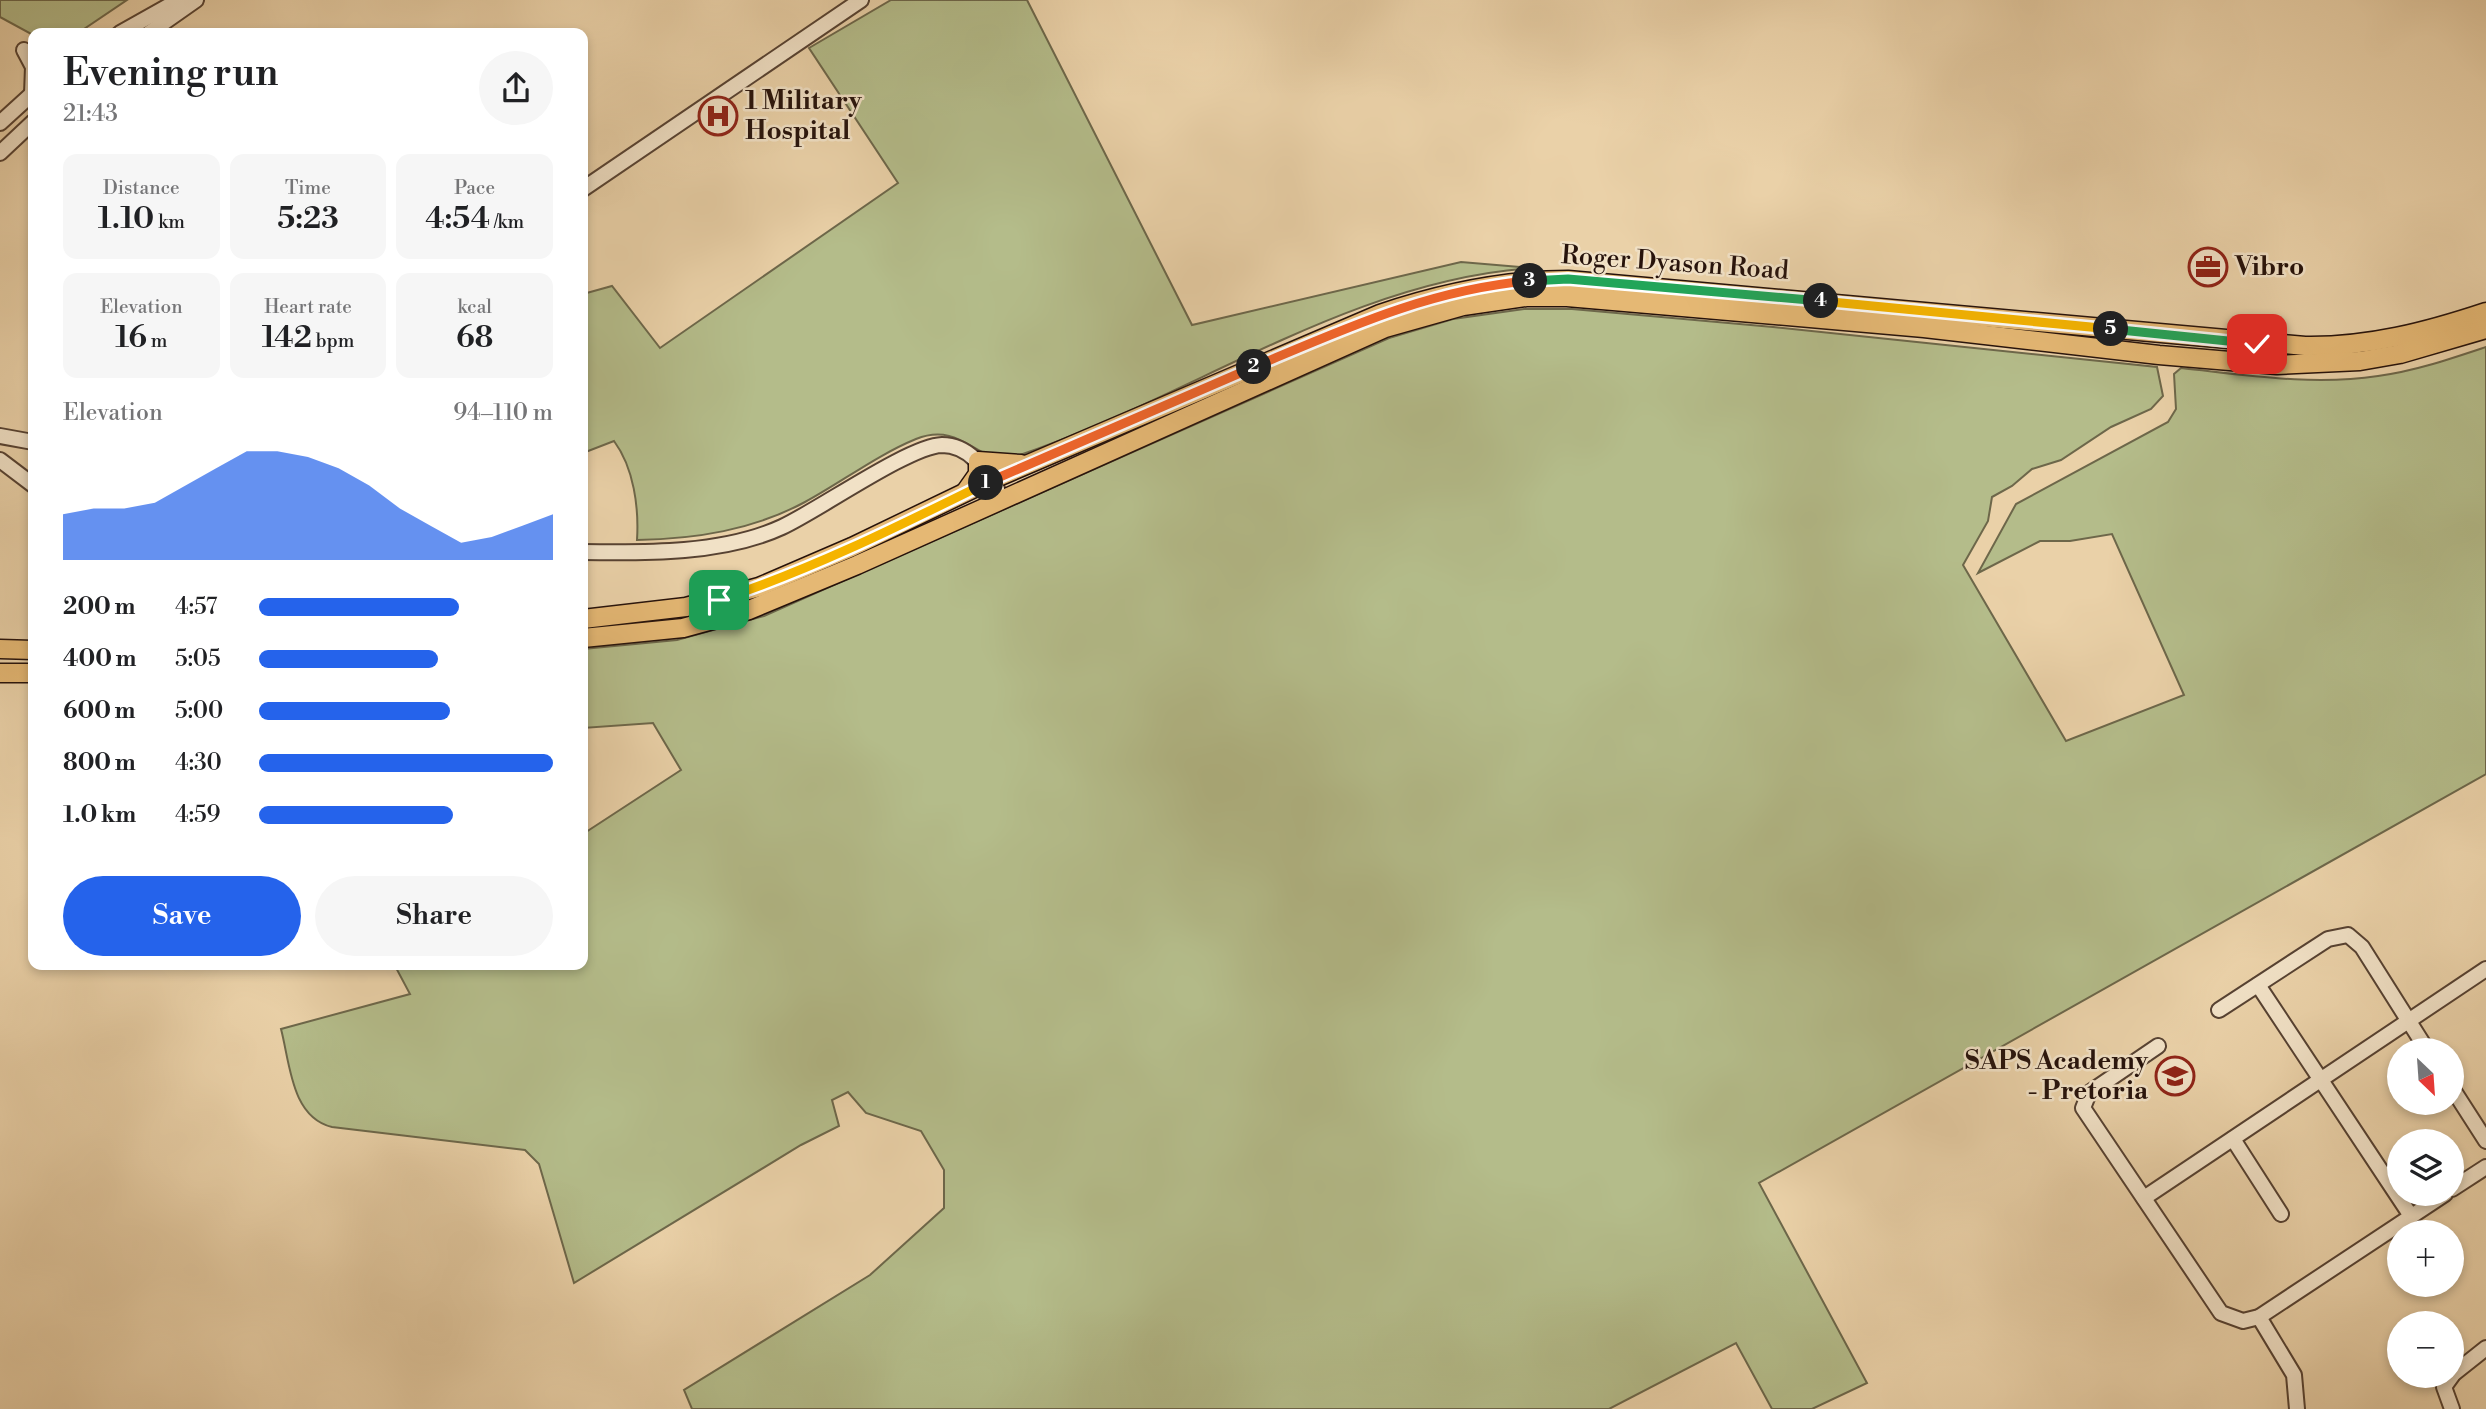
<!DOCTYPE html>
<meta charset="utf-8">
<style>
:root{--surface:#fff;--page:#f6f6f6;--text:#202124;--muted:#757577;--accent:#2563eb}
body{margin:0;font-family:"Libre Bodoni",serif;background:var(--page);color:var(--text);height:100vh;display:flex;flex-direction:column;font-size:26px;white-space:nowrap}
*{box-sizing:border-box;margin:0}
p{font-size:23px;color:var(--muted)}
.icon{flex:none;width:38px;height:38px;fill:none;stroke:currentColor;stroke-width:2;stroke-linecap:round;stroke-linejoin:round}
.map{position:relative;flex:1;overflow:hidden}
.sheet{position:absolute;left:28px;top:28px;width:560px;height:942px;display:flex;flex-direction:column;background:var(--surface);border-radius:14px;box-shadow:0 4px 10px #0003}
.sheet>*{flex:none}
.needle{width:46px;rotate:155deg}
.buttons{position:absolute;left:2387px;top:1038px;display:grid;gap:14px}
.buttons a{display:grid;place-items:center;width:77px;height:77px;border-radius:50%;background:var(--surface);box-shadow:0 4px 10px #0003;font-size:35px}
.pin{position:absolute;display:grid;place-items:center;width:60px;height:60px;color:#fff;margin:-30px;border-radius:14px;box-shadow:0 4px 10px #0006}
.km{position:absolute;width:35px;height:35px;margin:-18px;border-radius:50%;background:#222;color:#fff;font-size:19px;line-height:35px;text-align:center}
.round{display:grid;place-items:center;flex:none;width:74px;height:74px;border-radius:37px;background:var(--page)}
.summary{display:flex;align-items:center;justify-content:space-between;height:119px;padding:0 35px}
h1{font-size:38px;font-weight:600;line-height:52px}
.stats{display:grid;grid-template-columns:repeat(3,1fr);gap:10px;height:119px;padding:7px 35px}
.stats div{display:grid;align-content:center;border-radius:14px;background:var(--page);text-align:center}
.stats b{font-size:30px;font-weight:600}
.stats small{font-size:19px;font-weight:400}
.stats p{font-size:19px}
.chart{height:196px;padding:14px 35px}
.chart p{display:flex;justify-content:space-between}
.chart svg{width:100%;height:126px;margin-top:7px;fill:var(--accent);opacity:.7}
.cta{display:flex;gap:14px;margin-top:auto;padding:14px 35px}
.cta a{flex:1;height:80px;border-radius:42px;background:var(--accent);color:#fff;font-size:28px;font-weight:600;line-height:80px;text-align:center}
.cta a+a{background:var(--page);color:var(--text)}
ul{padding:0 35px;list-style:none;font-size:23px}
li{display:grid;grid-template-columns:112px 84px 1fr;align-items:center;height:52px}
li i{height:18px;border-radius:9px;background:var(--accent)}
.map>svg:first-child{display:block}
</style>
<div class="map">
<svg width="2486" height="1409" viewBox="0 0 2486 1409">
<rect width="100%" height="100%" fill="#ead1a8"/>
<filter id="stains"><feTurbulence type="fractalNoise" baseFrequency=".00286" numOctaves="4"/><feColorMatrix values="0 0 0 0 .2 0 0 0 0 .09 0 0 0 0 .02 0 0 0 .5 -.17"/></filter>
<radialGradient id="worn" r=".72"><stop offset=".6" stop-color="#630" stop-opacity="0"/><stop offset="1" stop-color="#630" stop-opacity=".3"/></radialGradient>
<!-- green -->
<g fill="#b4bc8a" stroke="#6d674a" stroke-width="2">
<path d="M 0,0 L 127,0 L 78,33 L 33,35 L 0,17 Z"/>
<path d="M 891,0 L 1027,0 L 1192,325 L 1461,262 L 1533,268 C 1348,280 1188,400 1014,457 C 980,468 963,420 916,439 C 877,455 842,482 805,502 C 753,530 696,539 637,540 C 639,508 634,468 614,441 L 583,453 L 583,294 L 612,286 L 660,348 L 898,183 L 809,48 Z"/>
<path d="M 1524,309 L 1572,309 L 1773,327 L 2157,367 L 2163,396 L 2151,409 L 2111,427 L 2061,460 L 2032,469 L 2012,486 L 1992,497 L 1988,521 L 1963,565 L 2066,741 L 2184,695 L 2112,534 L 2070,541 L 2040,541 L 1978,573 L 2016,504 L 2168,422 L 2176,409 L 2174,374 L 2181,368 C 2246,375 2312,386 2378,376 C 2415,371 2450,359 2486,347 L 2486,774 L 1759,1183 L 1867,1383 L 1812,1409 L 1772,1409 L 1736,1343 L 1609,1409 L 692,1409 L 684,1390 L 870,1275 L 944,1208 L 944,1170 L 921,1131 L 866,1113 L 848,1092 L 832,1100 L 839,1126 L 801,1145 L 574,1283 L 539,1164 L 525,1150 L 332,1127 C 291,1117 290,1063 281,1029 L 410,994 L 394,964 L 583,964 L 583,834 L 681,770 L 653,723 L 583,728 L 583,649 L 677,640 L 764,616 L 1389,338 L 1453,319 Z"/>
</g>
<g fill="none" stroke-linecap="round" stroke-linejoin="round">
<defs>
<g id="minor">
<path d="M 120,33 L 179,0"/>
<path d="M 149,33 L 196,0"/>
<path d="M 24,50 L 33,67 L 32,94"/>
<path d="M 0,123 L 33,93"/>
<path d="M 0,153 L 33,122"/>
<path d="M 583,189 L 861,0"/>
<path d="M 0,436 L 33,442"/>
<path d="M 0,460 L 33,485"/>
<path d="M 583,552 C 646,553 724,554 782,527 C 819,510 909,446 942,445 C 969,445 984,468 997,489"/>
<path d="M 2258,985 L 2411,1216"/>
<path d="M 2219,1010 L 2328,939 L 2348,935 L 2362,947 L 2427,1050"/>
<path d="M 2158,1046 L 2089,1093 L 2083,1108 L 2221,1313 L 2243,1321 L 2259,1317 L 2445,1194"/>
<path d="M 2452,1088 L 2486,1141"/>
<path d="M 2233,1139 L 2281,1214"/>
<path d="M 2452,1189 L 2486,1167"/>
<path d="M 2144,1198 L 2486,969"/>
<path d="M 2259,1317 L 2294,1375 L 2297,1409"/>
<path d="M 2452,1375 L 2486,1348"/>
<path d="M 2452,1376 L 2444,1387 L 2452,1409"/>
</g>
<g id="major">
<path d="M 966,491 L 978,474 L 978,461 L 1021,464"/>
<path d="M 583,619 L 686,607 L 759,587 L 852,547 L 991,480 L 1380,314 C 1442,293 1503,280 1568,280 L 2305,346 C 2368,347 2426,332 2486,312"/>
<path d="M 583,638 L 683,628 L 749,610 L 857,565 L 1385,328 L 1463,306 L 1526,297 L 1567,297 L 1924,328 L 2159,355 L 2277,365 L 2360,361 L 2400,354 L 2486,329"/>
<path d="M 0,649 L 33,650"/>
<path d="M 0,673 L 33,673"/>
</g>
</defs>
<!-- minor casing -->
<use href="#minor" stroke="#574232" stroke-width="18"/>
<!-- major casing -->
<use href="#major" stroke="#26120b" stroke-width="21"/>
<!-- minor -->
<use href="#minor" stroke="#f1e1c6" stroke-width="14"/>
<!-- major -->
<use href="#major" stroke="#e5b874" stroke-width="18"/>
</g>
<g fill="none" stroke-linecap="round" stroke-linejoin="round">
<defs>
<path id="split-1" d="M 719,600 C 811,570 899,526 986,483"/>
<path id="split-2" d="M 986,483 L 1254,367"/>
<path id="split-3" d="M 1254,367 C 1344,329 1431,289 1530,281"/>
<path id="split-4" d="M 1530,281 L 1568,279 L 1821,301"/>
<path id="split-5" d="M 1821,301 L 2111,329"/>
<path id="split-6" d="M 2111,329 L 2257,344"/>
</defs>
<!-- split-1 casing -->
<use href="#split-1" stroke="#fff" stroke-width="14"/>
<!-- split-2 casing -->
<use href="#split-2" stroke="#fff" stroke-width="14"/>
<!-- split-3 casing -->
<use href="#split-3" stroke="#fff" stroke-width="14"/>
<!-- split-4 casing -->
<use href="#split-4" stroke="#fff" stroke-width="14"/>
<!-- split-5 casing -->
<use href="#split-5" stroke="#fff" stroke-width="14"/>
<!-- split-6 casing -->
<use href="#split-6" stroke="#fff" stroke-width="14"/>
<!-- split-1 -->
<use href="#split-1" stroke="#f5b400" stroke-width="9"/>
<!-- split-2 -->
<use href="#split-2" stroke="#f0652b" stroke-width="9"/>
<!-- split-3 -->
<use href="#split-3" stroke="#f0652b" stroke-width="9"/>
<!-- split-4 -->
<use href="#split-4" stroke="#22a559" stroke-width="9"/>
<!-- split-5 -->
<use href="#split-5" stroke="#f5b400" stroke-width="9"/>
<!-- split-6 -->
<use href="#split-6" stroke="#22a559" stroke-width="9"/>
</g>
<!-- icons -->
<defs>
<symbol id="hospital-ring" viewBox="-11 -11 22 22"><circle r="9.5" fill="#f1e1c6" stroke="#8f2418" stroke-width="1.5"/><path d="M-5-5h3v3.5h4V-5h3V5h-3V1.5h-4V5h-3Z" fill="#8f2418"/></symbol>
<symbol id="office-ring" viewBox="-11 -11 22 22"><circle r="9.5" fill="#f1e1c6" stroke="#8f2418" stroke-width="1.5"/><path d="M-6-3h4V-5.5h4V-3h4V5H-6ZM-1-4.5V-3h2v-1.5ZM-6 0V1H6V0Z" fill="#8f2418"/></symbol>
<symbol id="university-ring" viewBox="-11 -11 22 22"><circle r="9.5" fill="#f1e1c6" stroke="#8f2418" stroke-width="1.5"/><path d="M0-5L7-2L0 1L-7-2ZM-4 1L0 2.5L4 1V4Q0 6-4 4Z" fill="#8f2418"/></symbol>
</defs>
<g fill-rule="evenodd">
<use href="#hospital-ring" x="696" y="94" width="44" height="44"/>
<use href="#office-ring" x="2186" y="245" width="44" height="44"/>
<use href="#university-ring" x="2153" y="1054" width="44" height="44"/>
</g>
<g text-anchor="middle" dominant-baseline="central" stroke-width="5" stroke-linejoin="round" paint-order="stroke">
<!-- poi labels -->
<g font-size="26" font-weight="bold" fill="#26120b" stroke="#f1e1c6" text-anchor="start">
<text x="745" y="101">1 Military<tspan x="745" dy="30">Hospital</tspan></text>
<text x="2235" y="267">Vibro</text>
<text x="2148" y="1061" text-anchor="end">SAPS Academy<tspan x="2148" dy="30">- Pretoria</tspan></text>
</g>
<!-- street labels -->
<g font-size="26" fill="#26120b" stroke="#f1e1c6">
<text transform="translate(1675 263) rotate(4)">Roger Dyason Road</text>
</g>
</g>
<rect width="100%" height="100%" filter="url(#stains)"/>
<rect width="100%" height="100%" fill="url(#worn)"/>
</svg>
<div class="buttons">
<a><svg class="needle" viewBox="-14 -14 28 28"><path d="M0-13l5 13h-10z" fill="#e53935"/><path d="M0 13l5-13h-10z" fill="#757577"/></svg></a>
<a><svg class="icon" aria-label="layers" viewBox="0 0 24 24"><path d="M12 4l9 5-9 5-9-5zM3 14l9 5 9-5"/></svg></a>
<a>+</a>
<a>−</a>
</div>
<div class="pin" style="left:719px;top:600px;background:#1e9e55"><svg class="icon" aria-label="arrive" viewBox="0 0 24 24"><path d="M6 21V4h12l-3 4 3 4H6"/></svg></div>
<div class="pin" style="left:2257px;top:344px;background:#d93025"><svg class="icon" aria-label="check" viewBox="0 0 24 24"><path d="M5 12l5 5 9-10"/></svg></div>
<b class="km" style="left:986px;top:483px">1</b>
<b class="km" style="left:1254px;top:367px">2</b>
<b class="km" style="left:1530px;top:281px">3</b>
<b class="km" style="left:1821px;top:301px">4</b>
<b class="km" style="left:2111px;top:329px">5</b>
<section class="sheet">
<div class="summary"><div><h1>Evening run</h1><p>21:43</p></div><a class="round"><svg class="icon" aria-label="share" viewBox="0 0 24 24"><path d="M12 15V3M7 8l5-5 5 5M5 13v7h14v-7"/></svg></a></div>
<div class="stats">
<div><p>Distance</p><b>1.10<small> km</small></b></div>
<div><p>Time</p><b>5:23</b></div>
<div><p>Pace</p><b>4:54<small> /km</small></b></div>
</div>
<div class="stats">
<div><p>Elevation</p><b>16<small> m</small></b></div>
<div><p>Heart rate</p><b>142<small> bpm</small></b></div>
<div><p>kcal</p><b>68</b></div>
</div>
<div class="chart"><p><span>Elevation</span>94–110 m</p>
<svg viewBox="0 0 160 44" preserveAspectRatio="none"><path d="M0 44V28L10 26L20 26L30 24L40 18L50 12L60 6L70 6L80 8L90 12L100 18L110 26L120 32L130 38L140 36L150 32L160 28V44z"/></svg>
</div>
<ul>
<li><b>200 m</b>4:57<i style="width:68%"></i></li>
<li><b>400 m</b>5:05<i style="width:61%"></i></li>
<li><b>600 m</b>5:00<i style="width:65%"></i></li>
<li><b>800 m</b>4:30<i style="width:100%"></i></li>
<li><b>1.0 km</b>4:59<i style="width:66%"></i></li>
</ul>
<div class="cta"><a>Save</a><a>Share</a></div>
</section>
</div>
